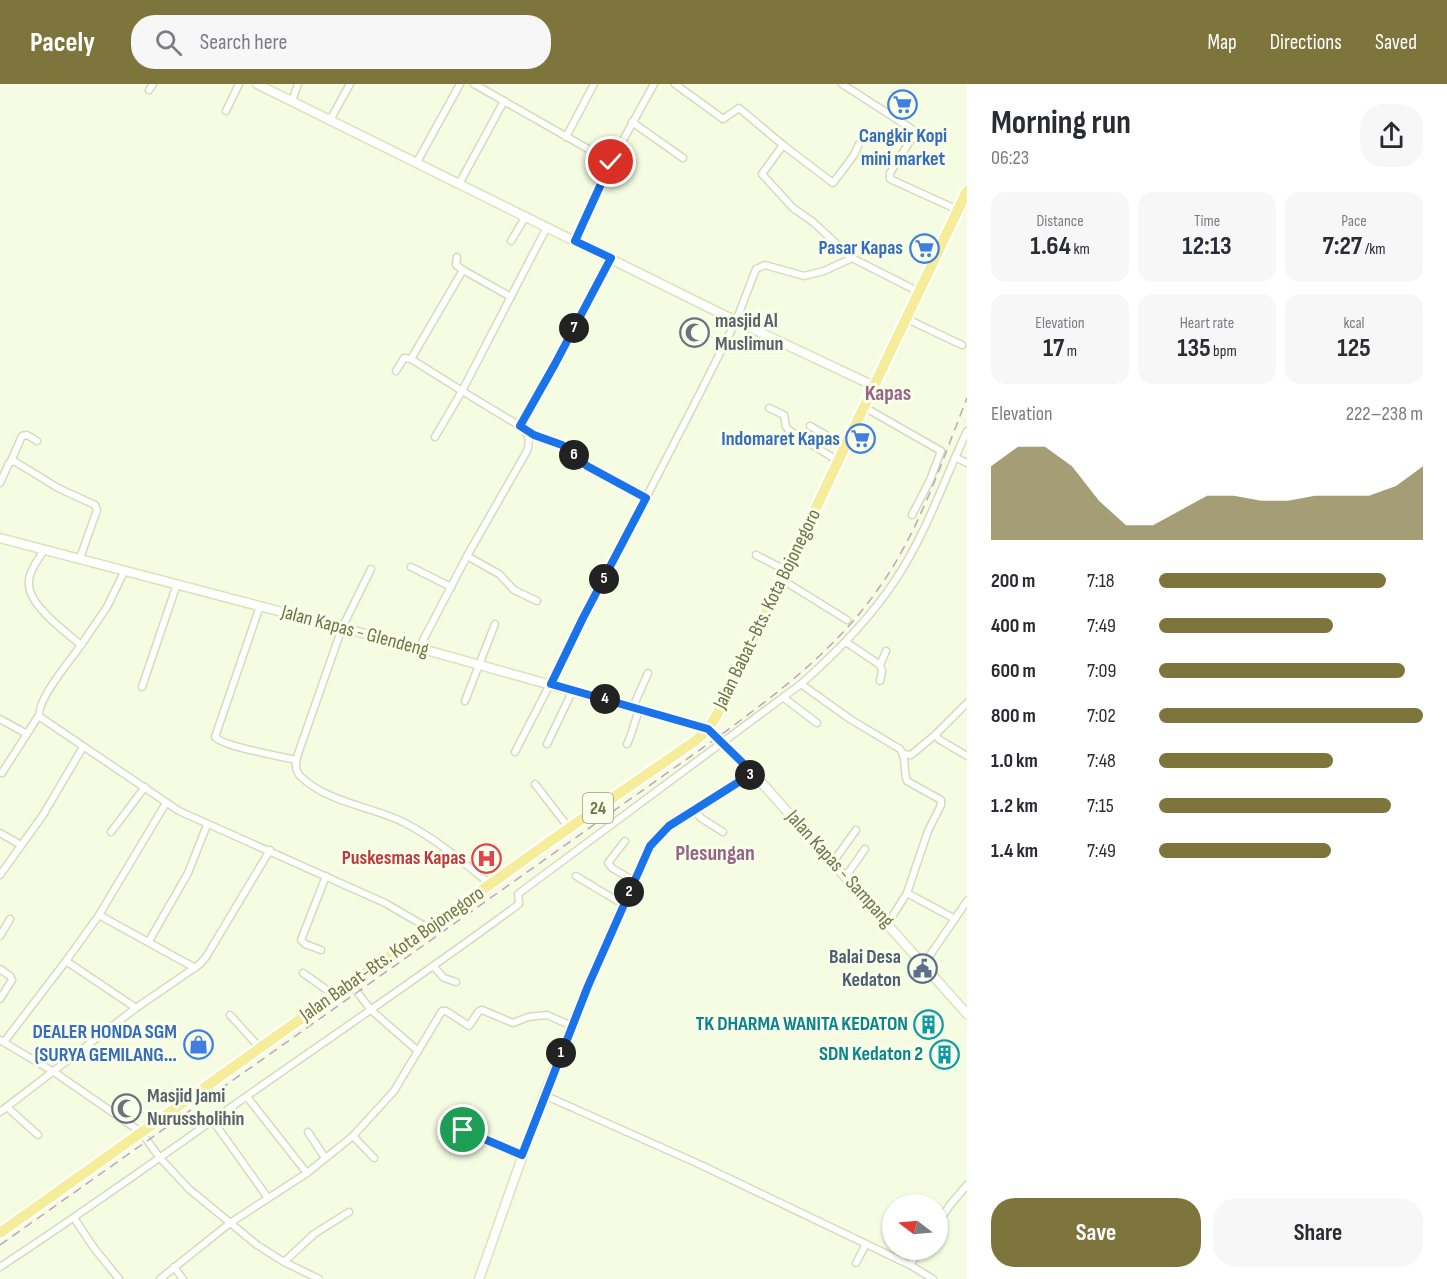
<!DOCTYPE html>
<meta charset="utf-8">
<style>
:root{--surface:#fff;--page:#f7f7f7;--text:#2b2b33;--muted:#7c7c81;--accent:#7e753d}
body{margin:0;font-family:"Sofia Sans Condensed",sans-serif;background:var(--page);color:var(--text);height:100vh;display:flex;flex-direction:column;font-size:22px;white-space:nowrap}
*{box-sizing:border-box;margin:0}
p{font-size:20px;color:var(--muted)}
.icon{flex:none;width:33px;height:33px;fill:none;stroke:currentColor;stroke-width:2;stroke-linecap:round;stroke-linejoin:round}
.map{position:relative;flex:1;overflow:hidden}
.sheet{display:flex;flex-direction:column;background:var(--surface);width:480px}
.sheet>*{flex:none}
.needle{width:39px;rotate:286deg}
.fabs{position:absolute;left:882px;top:1110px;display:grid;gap:12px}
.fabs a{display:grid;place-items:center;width:66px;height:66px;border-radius:50%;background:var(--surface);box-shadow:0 2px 4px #0004;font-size:30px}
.pin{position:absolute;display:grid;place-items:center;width:51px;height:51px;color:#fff;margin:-26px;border:3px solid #fff;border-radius:50%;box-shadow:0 2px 6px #0007}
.km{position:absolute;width:30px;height:30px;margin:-15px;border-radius:50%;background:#222;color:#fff;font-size:16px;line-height:30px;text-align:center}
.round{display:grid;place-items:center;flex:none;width:63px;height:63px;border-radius:24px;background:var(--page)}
.summary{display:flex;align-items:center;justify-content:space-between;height:102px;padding:0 24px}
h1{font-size:33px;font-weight:700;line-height:45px}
.figures{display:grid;grid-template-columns:repeat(3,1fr);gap:9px;height:102px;padding:6px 24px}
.figures div{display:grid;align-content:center;border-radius:15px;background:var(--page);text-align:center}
.figures b{font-size:26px;font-weight:700}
.figures small{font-size:16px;font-weight:400}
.figures p{font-size:16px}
.chart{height:168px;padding:12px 24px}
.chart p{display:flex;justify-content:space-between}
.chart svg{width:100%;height:108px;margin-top:6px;fill:var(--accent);opacity:.7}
.button{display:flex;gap:12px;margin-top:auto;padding:12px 24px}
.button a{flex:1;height:69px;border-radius:24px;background:var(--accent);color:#fff;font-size:24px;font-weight:700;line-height:69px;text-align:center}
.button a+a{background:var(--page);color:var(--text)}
ul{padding:0 24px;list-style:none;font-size:20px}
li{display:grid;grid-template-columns:96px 72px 1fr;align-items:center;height:45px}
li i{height:15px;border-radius:8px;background:var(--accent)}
header{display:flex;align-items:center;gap:36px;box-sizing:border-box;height:84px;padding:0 30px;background:var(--accent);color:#fff}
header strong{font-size:28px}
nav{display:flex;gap:33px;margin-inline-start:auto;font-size:21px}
.search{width:420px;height:54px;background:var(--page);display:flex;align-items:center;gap:15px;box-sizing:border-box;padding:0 21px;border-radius:24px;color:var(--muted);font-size:22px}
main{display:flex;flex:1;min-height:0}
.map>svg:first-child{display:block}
</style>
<header>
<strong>Pacely</strong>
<div class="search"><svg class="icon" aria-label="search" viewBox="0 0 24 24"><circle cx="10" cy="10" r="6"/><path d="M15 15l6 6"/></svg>Search here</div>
<nav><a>Map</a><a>Directions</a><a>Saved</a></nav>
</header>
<main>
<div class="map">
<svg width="967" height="1195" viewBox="0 0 967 1195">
<rect width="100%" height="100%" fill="#f5fce2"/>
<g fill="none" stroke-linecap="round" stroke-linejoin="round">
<defs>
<g id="street">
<path d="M 474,0 L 611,78"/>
<path d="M 675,0 L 723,35 L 739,24 L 783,61 L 762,90 L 793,124 L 813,138 L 852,174"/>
<path d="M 842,0 L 912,45 L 912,54 L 890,89 L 890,95 L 958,126"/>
<path d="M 149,6 L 153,0"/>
<path d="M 292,17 L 298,0"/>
<path d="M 226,27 L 239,0"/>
<path d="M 330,36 L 350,0"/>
<path d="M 632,38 L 683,74"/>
<path d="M 566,53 L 594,0"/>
<path d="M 783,61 L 833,99 L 854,71 L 859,60"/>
<path d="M 417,78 L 460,0"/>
<path d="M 459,100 L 504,17"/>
<path d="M 511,157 L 526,132"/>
<path d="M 575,157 L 611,78 L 654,0"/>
<path d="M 457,173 L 456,181 L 463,186"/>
<path d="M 907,235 L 962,261"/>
<path d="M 396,287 L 404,274 L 411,275"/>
<path d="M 864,323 L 941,367 L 930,396 L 912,431"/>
<path d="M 769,324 L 784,331 L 786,343 L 789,346 L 838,377"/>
<path d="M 520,342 L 462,307 L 547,143"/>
<path d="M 810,342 L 845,362"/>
<path d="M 533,351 L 562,361 L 587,382 L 646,414"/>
<path d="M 435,353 L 462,307 L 411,275 L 463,186 L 511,213"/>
<path d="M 955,373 L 967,379"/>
<path d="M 11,377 L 22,352 L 27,351 L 37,357"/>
<path d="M 0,399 L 9,379 L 14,377 L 58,404 L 95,421 L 97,426 L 80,474"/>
<path d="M 44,466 C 38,476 28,488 29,500 C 29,522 66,548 81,561 C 72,574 34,619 40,633 L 179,727 L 385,819 L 428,844"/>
<path d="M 756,471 L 785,486"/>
<path d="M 467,472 L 499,490 L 514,506 L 537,517"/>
<path d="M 411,483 L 451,503"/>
<path d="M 371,485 L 342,544 L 299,667 C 296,676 293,685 301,693 C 329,719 370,722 403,738 C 435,754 463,778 490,800"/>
<path d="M 781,495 L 847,536"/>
<path d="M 260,522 L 215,653 C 224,663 280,672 296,676"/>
<path d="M 846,558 L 880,581 L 882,587 L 880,597"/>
<path d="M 81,561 L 107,523 L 125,486"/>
<path d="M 419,564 L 467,472 L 527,367 C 531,356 528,349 520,342 L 555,280 L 611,174"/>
<path d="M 880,581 L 886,567"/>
<path d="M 801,600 L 850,635 L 900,665 C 907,674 903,686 907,697 L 941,716 L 941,721 L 928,747 L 907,809 L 955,835"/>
<path d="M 142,603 L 177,500"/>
<path d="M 784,614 L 817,639"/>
<path d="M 465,617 L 495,540"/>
<path d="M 633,623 L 648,589"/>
<path d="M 0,635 L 27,650"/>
<path d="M 935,651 L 940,656 L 967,672"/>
<path d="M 547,660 L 573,606"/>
<path d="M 627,660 C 633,648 634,637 640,625"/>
<path d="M 515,668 L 700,309 L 736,237 L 756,185 L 765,181 L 804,192 L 824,187 L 852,174 L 919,208"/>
<path d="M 903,670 L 911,671 L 935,651 L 967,619"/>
<path d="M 2,689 L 39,631"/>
<path d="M 535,700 L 569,744"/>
<path d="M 695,727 L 701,734 L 723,748"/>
<path d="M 111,748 L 145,703"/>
<path d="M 0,749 L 21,761"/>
<path d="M 625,757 L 608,779 L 612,784 L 634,797"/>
<path d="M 833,778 L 856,746"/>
<path d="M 0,791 L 43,731 L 83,663"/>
<path d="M 576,792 L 624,821"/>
<path d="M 846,792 L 865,765"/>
<path d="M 99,831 L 195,884"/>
<path d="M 888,839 L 907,809"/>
<path d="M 0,852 L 10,835"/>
<path d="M 149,857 L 188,789 L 207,741"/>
<path d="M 321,866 L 305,860 L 301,856 L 326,792"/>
<path d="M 66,877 L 136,924"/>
<path d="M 924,880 L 967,817"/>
<path d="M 434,883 L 444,894 L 456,898"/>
<path d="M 0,885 L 10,892 L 12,896 L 0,915"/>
<path d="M 303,889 L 334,911"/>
<path d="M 351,900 L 371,926 L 418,967"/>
<path d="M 230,931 L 260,964"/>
<path d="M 0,956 L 54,988 L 141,1048 L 160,1074 L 189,1105 L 257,1161 L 284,1178 L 319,1195"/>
<path d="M 4,958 L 66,877 L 99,831 L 166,719"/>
<path d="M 544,1011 L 701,1081 L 910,1181 L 920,1166"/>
<path d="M 247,1013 L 307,1089"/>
<path d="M 7,1023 L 38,1051"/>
<path d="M 0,1028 L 136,924 L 200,880 L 206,873 L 270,766"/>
<path d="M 213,1037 L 268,1114"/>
<path d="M 463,1046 L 522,1071"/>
<path d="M 308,1048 L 325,1074"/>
<path d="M 353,1052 L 374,1074"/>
<path d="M 74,1134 L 94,1164 L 119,1195"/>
<path d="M 938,1139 L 950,1121 L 967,1101"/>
<path d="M 284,1178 L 314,1150 L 349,1128"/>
<path d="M 856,1179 L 866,1160"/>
<path d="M 910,1181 L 933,1195"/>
<path d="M 0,1183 C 84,1128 165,1070 247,1012 C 338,948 430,886 519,820 L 518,810 L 801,600 C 836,569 870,535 896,495 C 926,450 944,396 967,347"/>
<path d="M 174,1183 L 183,1195"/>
<path d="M 160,1195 L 230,1139 L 307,1089 L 353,1052 L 394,1007 L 442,927 L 446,927 L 469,942 L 479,927 L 482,926 L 513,939 L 528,933 L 547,931 L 572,942"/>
</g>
<g id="secondary">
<path d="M 257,0 L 736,237 L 874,302"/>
<path d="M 0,454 L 419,564 L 708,645 L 753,689 L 967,930"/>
<path d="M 479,1195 L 544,1011 L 588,901 L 650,762 L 669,742 L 753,689"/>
</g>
<path id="highway" d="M 0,1149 L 569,744 L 695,657 L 708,645 L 718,629 L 967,107"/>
</defs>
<!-- street casing -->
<use href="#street" stroke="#d7dbb9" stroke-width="9"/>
<!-- secondary casing -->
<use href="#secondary" stroke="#dee2b9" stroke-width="11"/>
<!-- highway casing -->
<use href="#highway" stroke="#fff" stroke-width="14"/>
<!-- street -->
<use href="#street" stroke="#fff" stroke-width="6"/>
<!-- secondary -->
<use href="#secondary" stroke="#fff" stroke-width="8"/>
<!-- highway -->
<use href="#highway" stroke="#f5ed9a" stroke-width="10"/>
<!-- rail -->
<path stroke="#c4a2be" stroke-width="1.5" stroke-dasharray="9 6" stroke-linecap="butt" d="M 0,1161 L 718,653 C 778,609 838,564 881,501 C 920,445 942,377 967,314"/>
</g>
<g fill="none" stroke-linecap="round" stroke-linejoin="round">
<defs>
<path id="route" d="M 463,1046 L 522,1071 L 588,902 L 650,762 L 669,742 L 753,689 L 708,645 L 551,600 L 583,534 L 646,414 L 587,382 L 562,361 L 534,351 L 520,342 L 555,280 L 611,174 L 575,157 L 611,78"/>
</defs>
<!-- route casing -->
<use href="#route" stroke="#fff" stroke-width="12"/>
<!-- route -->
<use href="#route" stroke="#1a73e8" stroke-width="8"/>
</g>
<!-- icons -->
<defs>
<symbol id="supermarket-ring" viewBox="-11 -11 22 22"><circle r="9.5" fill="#f9ffe8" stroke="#3f7fe0" stroke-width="1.5"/><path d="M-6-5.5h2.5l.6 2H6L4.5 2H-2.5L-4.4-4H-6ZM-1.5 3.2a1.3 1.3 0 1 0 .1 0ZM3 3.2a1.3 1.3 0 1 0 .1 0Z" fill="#3f7fe0"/></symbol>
<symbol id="mosque-ring" viewBox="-11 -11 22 22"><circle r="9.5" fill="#f9ffe8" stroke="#6b7280" stroke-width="1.5"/><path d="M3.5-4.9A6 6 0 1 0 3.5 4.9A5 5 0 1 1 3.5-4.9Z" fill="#6b7280"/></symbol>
<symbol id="hospital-ring" viewBox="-11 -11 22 22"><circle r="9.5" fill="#f9ffe8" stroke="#e0444e" stroke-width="1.5"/><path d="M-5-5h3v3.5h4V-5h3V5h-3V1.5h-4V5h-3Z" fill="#e0444e"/></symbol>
<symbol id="civic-ring" viewBox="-11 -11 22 22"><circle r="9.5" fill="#f9ffe8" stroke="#5c6f8a" stroke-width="1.5"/><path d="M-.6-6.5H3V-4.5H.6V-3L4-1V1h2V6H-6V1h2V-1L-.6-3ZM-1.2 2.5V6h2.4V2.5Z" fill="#5c6f8a"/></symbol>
<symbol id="building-ring" viewBox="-11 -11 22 22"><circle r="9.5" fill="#f9ffe8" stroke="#0f9aa8" stroke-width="1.5"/><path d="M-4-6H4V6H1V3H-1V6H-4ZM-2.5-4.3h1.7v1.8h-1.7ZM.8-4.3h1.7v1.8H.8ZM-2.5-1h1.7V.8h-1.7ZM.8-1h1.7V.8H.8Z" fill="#0f9aa8"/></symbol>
<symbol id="shop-ring" viewBox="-11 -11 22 22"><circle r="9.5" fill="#f9ffe8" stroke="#3f7fe0" stroke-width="1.5"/><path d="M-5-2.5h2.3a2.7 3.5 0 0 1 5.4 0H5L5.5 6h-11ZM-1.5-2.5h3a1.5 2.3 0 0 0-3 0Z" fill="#3f7fe0"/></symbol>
</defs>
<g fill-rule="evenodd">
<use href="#supermarket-ring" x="886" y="4" width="33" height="33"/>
<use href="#supermarket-ring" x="908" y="148" width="33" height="33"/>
<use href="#mosque-ring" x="678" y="232" width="33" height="33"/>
<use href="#supermarket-ring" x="844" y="338" width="33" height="33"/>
<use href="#hospital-ring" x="470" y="758" width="33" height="33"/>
<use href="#civic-ring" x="906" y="868" width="33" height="33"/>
<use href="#building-ring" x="912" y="924" width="33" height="33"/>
<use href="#shop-ring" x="182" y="944" width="33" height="33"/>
<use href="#building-ring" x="928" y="954" width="33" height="33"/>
<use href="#mosque-ring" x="110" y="1008" width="33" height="33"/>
</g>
<g text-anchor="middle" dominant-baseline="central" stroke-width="6" stroke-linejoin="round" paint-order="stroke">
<!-- shield labels -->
<rect fill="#f9ffe8" stroke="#9b9d79" stroke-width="1.5" x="583" y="709" width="30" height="30" rx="4.5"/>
<g font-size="18" font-weight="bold" fill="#737349">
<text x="598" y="724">24</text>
</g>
<!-- shop labels -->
<g font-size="20" font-weight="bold" fill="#366cbe" stroke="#f9ffe8" text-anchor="end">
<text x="903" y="52" text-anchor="middle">Cangkir Kopi<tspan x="903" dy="23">mini market</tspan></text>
<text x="903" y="164">Pasar Kapas</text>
<text x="840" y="355">Indomaret Kapas</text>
<text x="177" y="948">DEALER HONDA SGM<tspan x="177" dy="23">(SURYA GEMILANG…</tspan></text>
</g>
<!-- worship labels -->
<g font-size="20" font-weight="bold" fill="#5b616d" stroke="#f9ffe8" text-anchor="start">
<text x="715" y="237">masjid Al<tspan x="715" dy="23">Muslimun</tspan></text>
<text x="147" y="1012">Masjid Jami<tspan x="147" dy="23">Nurussholihin</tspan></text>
</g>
<!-- street labels -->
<g font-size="20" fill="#737349" stroke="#f9ffe8">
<text transform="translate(767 525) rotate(-64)">Jalan Babat-Bts. Kota Bojonegoro</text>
<text transform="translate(355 547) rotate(15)">Jalan Kapas - Glendeng</text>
<text transform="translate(840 785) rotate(48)">Jalan Kapas - Sampang</text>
<text transform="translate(392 870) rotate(-35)">Jalan Babat-Bts. Kota Bojonegoro</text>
</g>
<!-- health labels -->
<g font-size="20" font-weight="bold" fill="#be3a42" stroke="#f9ffe8" text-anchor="end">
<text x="466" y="774">Puskesmas Kapas</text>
</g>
<!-- service labels -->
<g font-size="20" font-weight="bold" fill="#4e5e75" stroke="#f9ffe8" text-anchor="end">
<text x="901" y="873">Balai Desa<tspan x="901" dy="23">Kedaton</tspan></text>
</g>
<!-- culture labels -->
<g font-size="20" font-weight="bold" fill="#0d838f" stroke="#f9ffe8" text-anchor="end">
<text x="908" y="940">TK DHARMA WANITA KEDATON</text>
<text x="923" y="970">SDN Kedaton 2</text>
</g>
<!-- quarter labels -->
<g font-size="22" font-weight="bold" fill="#966587" stroke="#f9ffe8">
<text x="888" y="309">Kapas</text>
<text x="715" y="769">Plesungan</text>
</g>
</g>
</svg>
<div class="fabs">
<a><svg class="needle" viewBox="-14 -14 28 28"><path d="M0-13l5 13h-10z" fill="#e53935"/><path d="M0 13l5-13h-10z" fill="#7c7c81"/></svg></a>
</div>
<div class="pin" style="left:463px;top:1046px;background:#1e9e55"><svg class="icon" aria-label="arrive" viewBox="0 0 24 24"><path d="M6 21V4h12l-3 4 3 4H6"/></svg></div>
<div class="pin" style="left:611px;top:78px;background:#d93025"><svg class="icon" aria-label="check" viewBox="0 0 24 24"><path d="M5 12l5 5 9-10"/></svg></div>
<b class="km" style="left:561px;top:969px">1</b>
<b class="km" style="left:629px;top:808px">2</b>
<b class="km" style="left:750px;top:691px">3</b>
<b class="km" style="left:605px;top:615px">4</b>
<b class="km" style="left:604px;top:495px">5</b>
<b class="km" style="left:574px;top:371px">6</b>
<b class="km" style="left:574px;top:244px">7</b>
</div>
<section class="sheet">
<div class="summary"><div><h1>Morning run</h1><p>06:23</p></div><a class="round"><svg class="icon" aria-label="share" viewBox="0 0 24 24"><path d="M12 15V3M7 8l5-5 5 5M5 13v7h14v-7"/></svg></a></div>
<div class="figures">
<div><p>Distance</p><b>1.64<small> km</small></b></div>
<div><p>Time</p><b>12:13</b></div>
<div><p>Pace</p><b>7:27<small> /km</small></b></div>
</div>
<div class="figures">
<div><p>Elevation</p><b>17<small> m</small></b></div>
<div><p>Heart rate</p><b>135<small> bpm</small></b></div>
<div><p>kcal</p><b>125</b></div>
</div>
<div class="chart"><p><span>Elevation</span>222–238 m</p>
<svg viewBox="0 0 160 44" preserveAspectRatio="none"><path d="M0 44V14L10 6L20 6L30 14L40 28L50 38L60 38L70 32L80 26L90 26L100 28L110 28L120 26L130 26L140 26L150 22L160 14V44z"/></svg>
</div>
<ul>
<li><b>200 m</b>7:18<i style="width:86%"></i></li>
<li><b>400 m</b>7:49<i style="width:66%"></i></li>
<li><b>600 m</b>7:09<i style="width:93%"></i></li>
<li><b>800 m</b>7:02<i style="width:100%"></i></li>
<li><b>1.0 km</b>7:48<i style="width:66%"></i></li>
<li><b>1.2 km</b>7:15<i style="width:88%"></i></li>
<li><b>1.4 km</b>7:49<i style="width:65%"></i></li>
</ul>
<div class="button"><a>Save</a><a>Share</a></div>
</section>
</main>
